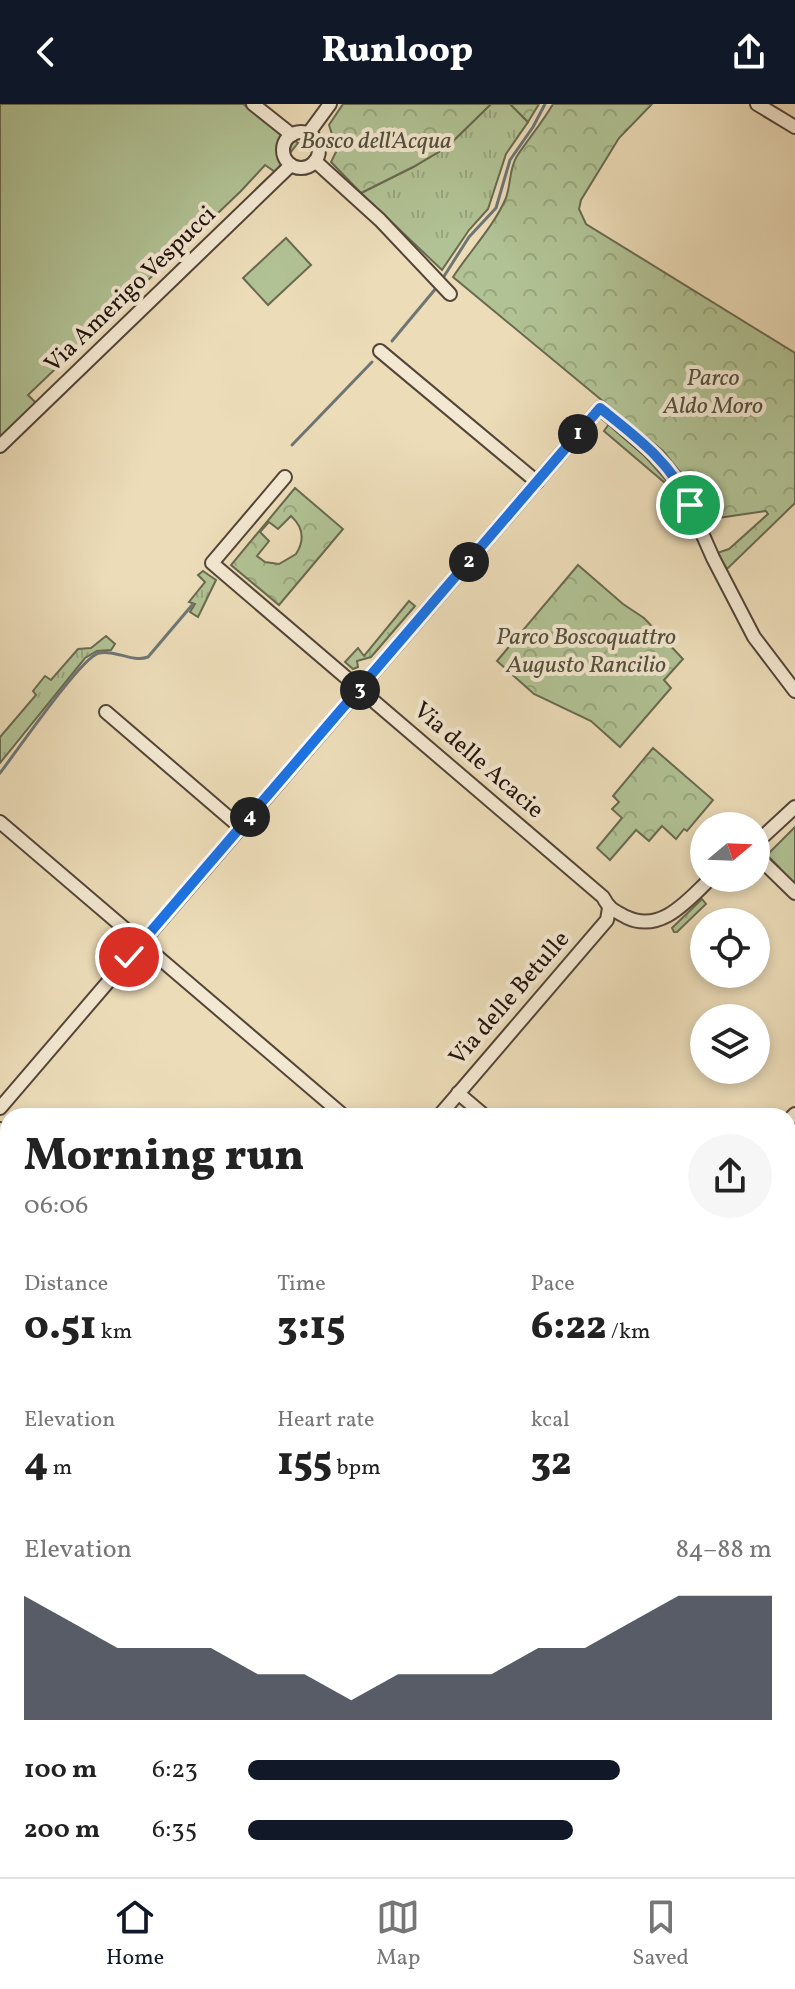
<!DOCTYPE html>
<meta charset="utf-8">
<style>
:root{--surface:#fff;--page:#f6f6f6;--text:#222;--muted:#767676;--line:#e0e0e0;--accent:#111827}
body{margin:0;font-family:Vollkorn,serif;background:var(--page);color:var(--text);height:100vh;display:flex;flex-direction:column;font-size:30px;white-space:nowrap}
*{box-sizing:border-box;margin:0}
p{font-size:26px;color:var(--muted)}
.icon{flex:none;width:44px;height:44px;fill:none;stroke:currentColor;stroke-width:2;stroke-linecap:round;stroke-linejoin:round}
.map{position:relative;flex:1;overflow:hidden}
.sheet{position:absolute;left:0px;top:1004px;width:796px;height:770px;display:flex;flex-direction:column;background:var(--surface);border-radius:24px 24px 0 0;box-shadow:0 4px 12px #0003}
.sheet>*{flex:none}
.needle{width:52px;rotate:71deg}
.controls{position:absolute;left:690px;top:708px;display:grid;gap:16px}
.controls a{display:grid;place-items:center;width:80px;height:80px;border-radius:50%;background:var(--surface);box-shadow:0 4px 12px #0003;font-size:40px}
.pin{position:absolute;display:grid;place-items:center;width:68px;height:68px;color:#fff;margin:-34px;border:4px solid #fff;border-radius:50%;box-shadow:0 2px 8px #0007}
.km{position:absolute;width:40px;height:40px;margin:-20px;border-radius:50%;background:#222;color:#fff;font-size:22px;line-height:40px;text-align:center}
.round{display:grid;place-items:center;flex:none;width:84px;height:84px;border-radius:42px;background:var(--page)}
.summary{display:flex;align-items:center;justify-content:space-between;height:136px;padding:0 24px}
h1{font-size:44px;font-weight:800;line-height:60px}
.figures{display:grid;grid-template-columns:repeat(3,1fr);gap:12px;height:136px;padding:8px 24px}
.figures div{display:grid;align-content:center}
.figures b{font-size:40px;font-weight:800}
.figures small{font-size:22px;font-weight:400}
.figures p{font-size:22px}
.chart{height:224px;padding:16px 24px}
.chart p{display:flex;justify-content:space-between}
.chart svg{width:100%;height:144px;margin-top:8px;fill:var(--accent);opacity:.7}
ul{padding:0 24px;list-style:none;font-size:26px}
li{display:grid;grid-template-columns:128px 96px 1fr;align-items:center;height:60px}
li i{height:20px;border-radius:10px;background:var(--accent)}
header{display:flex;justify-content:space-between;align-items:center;height:104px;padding:0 24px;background:var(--accent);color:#fff;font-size:36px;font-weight:800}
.menu{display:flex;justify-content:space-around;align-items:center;height:112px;border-top:2px solid var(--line);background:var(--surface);font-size:22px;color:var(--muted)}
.menu a{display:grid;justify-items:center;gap:4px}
.menu .selected{color:var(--accent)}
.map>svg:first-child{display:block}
</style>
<header><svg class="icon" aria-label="back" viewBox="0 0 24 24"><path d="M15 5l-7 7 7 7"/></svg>Runloop<svg class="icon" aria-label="share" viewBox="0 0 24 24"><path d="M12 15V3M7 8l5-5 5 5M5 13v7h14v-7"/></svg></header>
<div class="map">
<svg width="795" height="1773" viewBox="0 0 795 1773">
<defs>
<pattern id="grass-tufts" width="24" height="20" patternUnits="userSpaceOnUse" patternTransform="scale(2)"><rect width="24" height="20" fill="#b1c294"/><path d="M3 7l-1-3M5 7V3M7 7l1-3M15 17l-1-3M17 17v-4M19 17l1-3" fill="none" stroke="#98a67e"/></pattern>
<pattern id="park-crowns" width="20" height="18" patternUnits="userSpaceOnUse" patternTransform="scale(2)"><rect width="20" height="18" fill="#b1c294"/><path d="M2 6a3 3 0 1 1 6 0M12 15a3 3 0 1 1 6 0" fill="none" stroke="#98a67e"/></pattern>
</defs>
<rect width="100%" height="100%" fill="#ecdcb8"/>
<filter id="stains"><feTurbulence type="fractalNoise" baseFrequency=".0025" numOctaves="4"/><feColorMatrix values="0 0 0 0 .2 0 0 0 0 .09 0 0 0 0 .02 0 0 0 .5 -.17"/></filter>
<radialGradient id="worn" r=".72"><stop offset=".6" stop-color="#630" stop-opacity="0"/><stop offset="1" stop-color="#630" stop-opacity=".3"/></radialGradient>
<!-- grass -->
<g fill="url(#grass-tufts)" stroke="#696a50" stroke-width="2">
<path d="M 491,0 L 510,0 L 528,18 L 506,50 L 488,105 L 469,126 L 442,166 L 361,89 L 413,63 L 447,43 Z"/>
<path d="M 609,320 L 642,349 L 666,376 L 665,379 L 604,327 Z"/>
<path d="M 675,409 L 689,412 L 694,422 L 688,431 L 670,416 Z"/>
<path d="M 203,467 L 216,476 L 198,513 L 190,508 L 195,500 L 189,498 L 205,478 L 198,471 Z"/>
<path d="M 409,497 L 415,502 L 371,553 L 357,557 L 358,563 L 353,565 L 345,558 L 358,544 L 364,552 Z"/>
<path d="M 106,532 L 115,540 L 111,546 L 97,547 L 85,554 L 0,659 L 0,633 L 36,591 L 33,587 L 45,572 L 51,576 L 78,545 L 91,544 Z"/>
<path d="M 702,795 L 706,800 L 677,828 L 674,828 L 672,824 Z"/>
</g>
<!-- park -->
<g fill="url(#park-crowns)" stroke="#696a50" stroke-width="2" fill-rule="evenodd">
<path d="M 343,0 L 491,0 L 447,43 L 413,63 L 361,89 L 331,58 L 337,46 L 329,21 Z"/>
<path d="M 510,0 L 539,0 L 528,18 Z"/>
<path d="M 553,0 L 652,0 L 619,34 L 581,96 L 579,105 L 586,120 L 795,249 L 795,399 L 727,465 L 717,449 L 729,445 L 768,410 L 766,407 L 704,416 L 702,401 L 693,384 L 663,347 L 453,173 C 470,147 494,122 506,94 C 511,80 509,65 517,52 C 529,34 542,19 553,0 Z"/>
<path d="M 295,384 L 343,425 L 279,501 L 231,461 ZM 291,412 C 303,423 305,436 296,450 L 279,460 L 265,458 L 257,452 L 269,437 L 260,428 L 269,418 L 278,425 Z"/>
<path d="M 578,461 L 623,500 L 644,514 L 683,555 L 664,576 L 671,584 L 620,643 L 591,617 L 534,590 L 497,557 Z"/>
<path d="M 653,644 L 713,696 L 687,727 L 684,725 L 676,735 L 662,722 L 649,737 L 636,726 L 610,756 L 597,744 L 622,714 L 612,705 L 619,698 L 613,692 Z"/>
<path d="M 159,1766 L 365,1766 L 358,1773 L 165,1773 Z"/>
</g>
<!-- garden -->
<g fill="#b1c294" stroke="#696a50" stroke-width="2">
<path d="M 0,0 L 243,0 L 298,39 L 275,68 L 265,61 L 241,87 L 28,291 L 36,299 L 0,333 Z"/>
<path d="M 286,134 L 311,161 L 268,201 L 243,174 Z"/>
<path d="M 795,723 L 795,780 L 767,751 Z"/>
</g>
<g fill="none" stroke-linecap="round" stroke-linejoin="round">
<!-- stream -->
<g stroke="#6d7675" stroke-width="3">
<path d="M 441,177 L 469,133 L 496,104 L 510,56 L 533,23 L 545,0"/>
<path d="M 392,237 L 437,183"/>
<path d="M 292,341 L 372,258"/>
<path d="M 0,669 C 15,650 81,553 99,549 C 115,545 132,559 148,553 L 193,500"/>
<path d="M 0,1677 L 8,1670"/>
</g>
<defs>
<g id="minor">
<path d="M 253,0 L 292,31"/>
<path d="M 757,0 L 795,23"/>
<circle cx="301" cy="46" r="18"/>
<path d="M 308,30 L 330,0"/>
<path d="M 315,57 L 380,116 L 450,190"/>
<path d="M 380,247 L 537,378"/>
<path d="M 0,342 L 291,61"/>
<path d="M 285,373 L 212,459 L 603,793 C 609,805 615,807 626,813 C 661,830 688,796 711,774"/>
<path d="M 106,608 L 241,724"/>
<path d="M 0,718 L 344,1012"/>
<path d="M 756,739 L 795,703"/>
<path d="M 756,751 L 795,789"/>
<path d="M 458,989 L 485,1012"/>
<path d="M 0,1004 L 600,304 L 659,355 L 682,384 L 713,454 L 754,533 L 795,587"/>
<path d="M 439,1012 L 607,816 L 609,804"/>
<path d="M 788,1017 L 795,1010"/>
<path d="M 0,1025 L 8,1032"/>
<path d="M 788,1298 L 795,1305"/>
<path d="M 788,1492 L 795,1499"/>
<path d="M 0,1523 L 8,1514"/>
<path d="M 788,1655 L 795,1648"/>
<path d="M 0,1725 L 8,1734"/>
<path d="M 788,1758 L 795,1748"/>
<path d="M 38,1766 L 45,1773"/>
<path d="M 645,1766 L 651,1773"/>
<path d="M 677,1773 L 683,1766"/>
<path d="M 778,1773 L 782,1766"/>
</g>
<path id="primary" d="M 0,1755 L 8,1764"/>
</defs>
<!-- minor casing -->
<use href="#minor" stroke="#544538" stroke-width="16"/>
<!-- primary casing -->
<use href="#primary" stroke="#21130d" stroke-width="24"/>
<!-- minor -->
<use href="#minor" stroke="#f3e8d1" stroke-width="12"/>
<!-- primary -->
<use href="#primary" stroke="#e6be7c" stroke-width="20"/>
</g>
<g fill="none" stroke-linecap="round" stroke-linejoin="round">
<defs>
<path id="route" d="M 129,853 L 600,304 C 635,332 672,359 690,401"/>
</defs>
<!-- route casing -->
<use href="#route" stroke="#fff" stroke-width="16"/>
<!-- route -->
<use href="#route" stroke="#1a73e8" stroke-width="10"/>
</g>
<g text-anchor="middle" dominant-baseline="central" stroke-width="8" stroke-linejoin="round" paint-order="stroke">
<!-- park labels -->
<g font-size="24" font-style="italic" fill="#53503c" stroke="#f3e8d1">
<text x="376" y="38">Bosco dell'Acqua</text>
<text x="713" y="275">Parco<tspan x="713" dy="28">Aldo Moro</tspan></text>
<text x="586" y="534">Parco Boscoquattro<tspan x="586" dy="28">Augusto Rancilio</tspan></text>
</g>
<!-- street labels -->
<g font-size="24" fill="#21130d" stroke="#f3e8d1">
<text transform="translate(131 186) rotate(-44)">Via Amerigo Vespucci</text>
<text transform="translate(478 657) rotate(41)">Via delle Acacie</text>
<text transform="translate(510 895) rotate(-49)">Via delle Betulle</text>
</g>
</g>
<rect width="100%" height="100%" filter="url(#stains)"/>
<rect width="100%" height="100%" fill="url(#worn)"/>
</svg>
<div class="controls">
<a><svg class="needle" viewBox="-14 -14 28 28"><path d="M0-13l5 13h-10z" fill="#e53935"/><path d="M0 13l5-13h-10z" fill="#767676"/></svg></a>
<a><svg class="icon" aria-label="locate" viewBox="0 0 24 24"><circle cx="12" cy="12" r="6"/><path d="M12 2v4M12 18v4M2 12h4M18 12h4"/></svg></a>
<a><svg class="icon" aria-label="layers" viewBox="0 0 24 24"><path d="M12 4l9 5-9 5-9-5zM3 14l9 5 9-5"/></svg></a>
</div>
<div class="pin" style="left:690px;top:401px;background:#1e9e55"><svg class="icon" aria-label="arrive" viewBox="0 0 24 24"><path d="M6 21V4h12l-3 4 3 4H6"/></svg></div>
<div class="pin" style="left:129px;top:853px;background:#d93025"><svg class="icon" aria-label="check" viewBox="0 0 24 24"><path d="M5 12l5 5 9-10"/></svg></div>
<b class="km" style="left:578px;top:330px">1</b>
<b class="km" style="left:469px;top:458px">2</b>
<b class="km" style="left:360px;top:586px">3</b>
<b class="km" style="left:250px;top:713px">4</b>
<section class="sheet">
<div class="summary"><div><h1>Morning run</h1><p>06:06</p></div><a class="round"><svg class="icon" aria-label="share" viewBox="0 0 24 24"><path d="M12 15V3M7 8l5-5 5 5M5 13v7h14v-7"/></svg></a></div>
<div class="figures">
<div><p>Distance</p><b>0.51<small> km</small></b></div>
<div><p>Time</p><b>3:15</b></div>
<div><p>Pace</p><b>6:22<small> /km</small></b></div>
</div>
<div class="figures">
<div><p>Elevation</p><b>4<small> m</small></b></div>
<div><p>Heart rate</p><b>155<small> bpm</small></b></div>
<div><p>kcal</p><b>32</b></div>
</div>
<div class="chart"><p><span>Elevation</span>84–88 m</p>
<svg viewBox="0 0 160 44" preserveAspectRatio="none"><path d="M0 44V6L10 14L20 22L30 22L40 22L50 30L60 30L70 38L80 30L90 30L100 30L110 22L120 22L130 14L140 6L150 6L160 6V44z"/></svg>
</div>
<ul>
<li><b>100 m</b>6:23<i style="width:71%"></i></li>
<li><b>200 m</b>6:35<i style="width:62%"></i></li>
</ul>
</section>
</div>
<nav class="menu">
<a class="selected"><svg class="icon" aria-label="home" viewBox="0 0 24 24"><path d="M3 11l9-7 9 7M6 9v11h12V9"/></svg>Home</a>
<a><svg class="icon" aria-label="map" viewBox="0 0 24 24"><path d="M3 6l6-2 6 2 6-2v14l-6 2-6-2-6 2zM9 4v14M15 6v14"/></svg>Map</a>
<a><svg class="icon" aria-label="saved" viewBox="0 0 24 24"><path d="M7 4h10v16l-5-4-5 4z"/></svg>Saved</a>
</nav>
